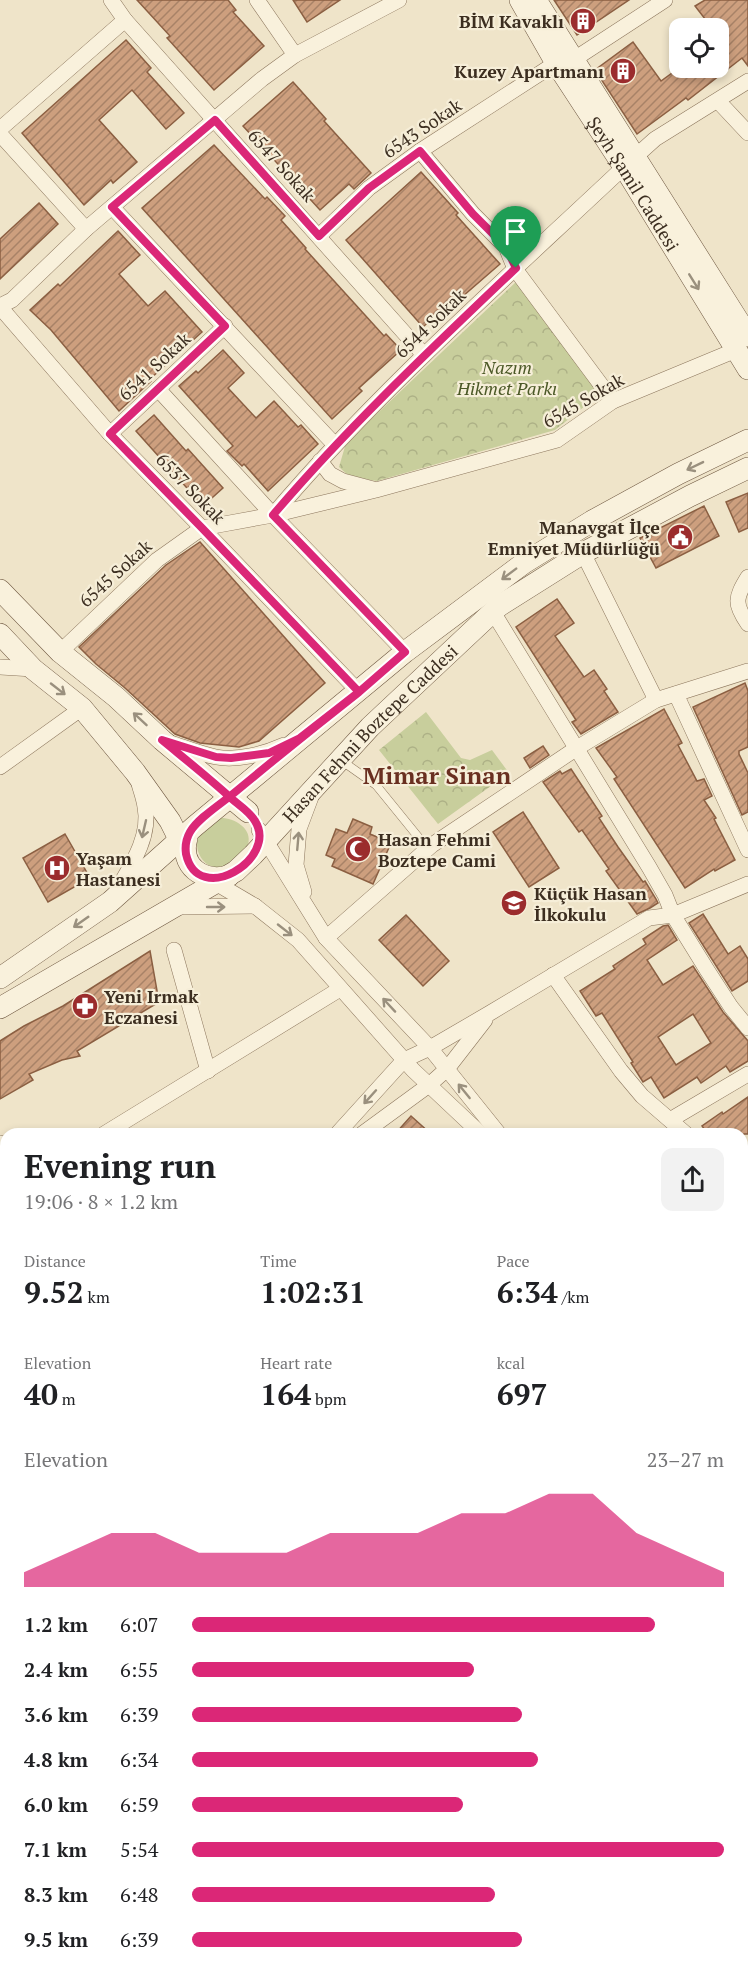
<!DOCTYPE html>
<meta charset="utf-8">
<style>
:root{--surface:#fff;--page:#f2f2f2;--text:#202124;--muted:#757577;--accent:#db2777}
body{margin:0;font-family:"PT Serif",serif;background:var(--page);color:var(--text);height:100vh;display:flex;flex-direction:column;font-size:22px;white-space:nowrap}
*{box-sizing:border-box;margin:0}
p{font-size:20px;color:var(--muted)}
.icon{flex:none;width:33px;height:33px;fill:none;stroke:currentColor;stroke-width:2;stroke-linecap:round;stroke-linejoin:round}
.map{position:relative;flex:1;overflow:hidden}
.drawer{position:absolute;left:0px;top:1128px;width:748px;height:846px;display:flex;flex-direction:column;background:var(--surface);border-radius:18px 18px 0 0;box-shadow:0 3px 9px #0003}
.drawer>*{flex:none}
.tools{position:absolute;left:669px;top:18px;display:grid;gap:12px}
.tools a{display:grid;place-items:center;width:60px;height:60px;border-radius:12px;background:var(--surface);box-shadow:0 3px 9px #0003;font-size:30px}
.pin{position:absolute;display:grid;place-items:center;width:51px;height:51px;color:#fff;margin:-62px -26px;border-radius:50% 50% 50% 0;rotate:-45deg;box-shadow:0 0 6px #0007}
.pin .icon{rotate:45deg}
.round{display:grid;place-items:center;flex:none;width:63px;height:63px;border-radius:12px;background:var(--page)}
.summary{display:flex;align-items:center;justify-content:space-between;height:102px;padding:0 24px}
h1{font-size:33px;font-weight:700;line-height:45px}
.figures{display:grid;grid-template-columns:repeat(3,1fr);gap:9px;height:102px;padding:6px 24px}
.figures div{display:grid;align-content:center}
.figures b{font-size:30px;font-weight:700}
.figures small{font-size:16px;font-weight:400}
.figures p{font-size:16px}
.chart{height:168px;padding:12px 24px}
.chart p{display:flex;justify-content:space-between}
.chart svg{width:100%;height:108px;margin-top:6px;fill:var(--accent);opacity:.7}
ul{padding:0 24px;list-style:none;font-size:20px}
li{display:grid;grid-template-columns:96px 72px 1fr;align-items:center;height:45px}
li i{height:15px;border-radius:8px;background:var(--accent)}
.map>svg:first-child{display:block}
</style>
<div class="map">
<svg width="748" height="1974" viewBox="0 0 748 1974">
<defs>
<pattern id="forest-firs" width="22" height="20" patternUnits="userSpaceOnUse" patternTransform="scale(1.5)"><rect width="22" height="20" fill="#c8ce9c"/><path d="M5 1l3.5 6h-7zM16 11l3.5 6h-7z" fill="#adb186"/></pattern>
<pattern id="park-crowns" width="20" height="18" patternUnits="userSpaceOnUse" patternTransform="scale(1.5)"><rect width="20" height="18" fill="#c8ce9c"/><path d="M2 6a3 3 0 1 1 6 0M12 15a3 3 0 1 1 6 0" fill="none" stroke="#adb186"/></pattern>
<pattern id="building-hatch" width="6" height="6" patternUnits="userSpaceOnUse" patternTransform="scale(1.5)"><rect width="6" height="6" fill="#cd9f7e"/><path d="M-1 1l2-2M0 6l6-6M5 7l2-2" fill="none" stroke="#a88267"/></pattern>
</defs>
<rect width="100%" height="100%" fill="#efe4c9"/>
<!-- green -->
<g fill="#c8ce9c">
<path d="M 221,818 C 234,818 253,828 248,845 C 245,852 234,861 228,867 C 224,867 218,868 214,867 C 202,865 193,848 199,836 C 203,829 213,821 221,818 Z"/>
<path d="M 0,1743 L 6,1745 L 6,1968 L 36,1968 L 36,1974 L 0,1974 Z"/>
</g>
<!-- forest -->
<path fill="url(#forest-firs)" d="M 58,1968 L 224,1968 L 223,1974 L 58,1974 Z"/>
<!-- park -->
<g fill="url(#park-crowns)">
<path d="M 518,280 L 600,394 L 555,430 L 377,481 L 350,477 L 339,467 L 346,443 Z"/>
<path d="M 426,712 L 461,758 L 470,760 L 492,750 L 509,773 L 438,824 L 379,750 Z"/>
</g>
<!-- building -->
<g fill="url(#building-hatch)" stroke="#8b5f42" stroke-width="1.5" fill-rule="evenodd">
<path d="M 137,0 L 228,0 L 236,10 L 233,12 L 264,46 L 214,90 L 167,38 L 170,36 Z"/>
<path d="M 293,0 L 340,0 L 307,22 Z"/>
<path d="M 554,0 L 629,0 L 577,35 Z"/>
<path d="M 705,0 L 748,0 L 748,66 L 742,58 L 688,100 L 686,98 L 637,134 L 595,70 L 633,42 L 661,81 L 679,68 L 718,68 L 718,28 L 712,28 L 695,6 Z"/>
<path d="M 126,40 L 151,68 L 147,72 L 184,113 L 166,129 L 132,90 L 99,120 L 137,162 L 113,183 L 111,180 L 84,205 L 22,133 Z"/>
<path d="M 293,82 L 326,119 L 324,121 L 371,173 L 354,189 L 349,184 L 320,210 L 243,126 Z"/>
<path d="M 214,145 L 265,199 L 267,197 L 285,216 L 281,220 L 306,248 L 305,249 L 384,336 L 386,334 L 401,350 L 359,388 L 362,391 L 332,419 L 142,208 Z"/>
<path d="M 421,172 L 458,213 L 456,215 L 500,264 L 455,303 L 452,300 L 423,327 L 346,240 Z"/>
<path d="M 39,203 L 58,224 L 0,279 L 0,239 Z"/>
<path d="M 118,231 L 140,255 L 119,274 L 148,306 L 165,291 L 202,332 L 150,379 L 151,381 L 119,411 L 51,330 L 30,310 L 58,284 L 60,286 Z"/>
<path d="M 223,350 L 244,373 L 228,388 L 256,418 L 274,401 L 298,427 L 301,425 L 318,444 L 268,491 L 244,464 L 242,466 L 227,451 L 233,446 L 179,386 L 196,371 L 198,373 Z"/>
<path d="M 154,415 L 186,451 L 188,449 L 223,488 L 203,506 L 136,431 Z"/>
<path d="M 748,493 L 748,528 L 739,532 L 726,502 Z"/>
<path d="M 704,506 L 719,536 L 656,568 L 640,538 Z"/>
<path d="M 200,542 L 325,683 L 259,741 L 239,747 L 200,743 L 175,734 L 125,688 L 96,664 L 79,647 L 166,565 Z"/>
<path d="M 557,599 L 574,623 L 555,636 L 584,677 L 594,670 L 607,689 L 604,691 L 618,712 L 581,734 L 572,722 L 576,720 L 516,627 Z"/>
<path d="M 745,683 L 748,691 L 748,747 L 739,751 L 739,754 L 748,773 L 748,812 L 742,815 L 693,707 Z"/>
<path d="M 664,709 L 682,743 L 678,745 L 697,781 L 704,779 L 712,796 L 704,800 L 716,818 L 714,819 L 735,860 L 715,871 L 714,869 L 685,888 L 614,779 L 617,777 L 596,748 Z"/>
<path d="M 543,746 L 549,755 L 530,768 L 524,758 Z"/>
<path d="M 571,769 L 602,816 L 599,818 L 618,847 L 643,882 L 645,881 L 656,899 L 658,903 L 650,908 L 637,914 L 606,871 L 609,869 L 582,830 L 579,832 L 543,782 L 560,771 L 562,774 Z"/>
<path d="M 523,812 L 559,868 L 529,887 L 493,832 Z"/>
<path d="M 353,819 L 372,827 L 370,834 L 391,843 L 373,884 L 332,866 L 335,859 L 326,855 L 336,829 L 347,833 Z"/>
<path d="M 65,834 L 90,878 L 48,902 L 23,858 Z"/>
<path d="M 703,914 L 728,954 L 740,946 L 748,959 L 748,981 L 732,991 L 689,923 Z"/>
<path d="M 406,915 L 449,961 L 423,986 L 379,940 Z"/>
<path d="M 668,925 L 677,940 L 647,960 L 663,985 L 693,966 L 723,1012 L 748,1041 L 748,1061 L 730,1072 L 726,1066 L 701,1083 L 697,1077 L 664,1098 L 651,1077 L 643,1082 L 631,1063 L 633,1062 L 602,1013 L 596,1016 L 580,991 L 615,969 L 613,966 L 646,944 L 643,939 L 663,926 ZM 693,1014 L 711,1043 L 676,1065 L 658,1037 Z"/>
<path d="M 150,951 L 159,1002 L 77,1051 L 80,1056 L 62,1060 L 29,1074 L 33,1080 L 0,1099 L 0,1041 L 24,1026 L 63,1006 Z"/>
<path d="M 748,1097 L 748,1134 L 708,1134 L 702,1126 L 722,1112 L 723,1114 Z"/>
<path d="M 411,1116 L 431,1134 L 395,1134 Z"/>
</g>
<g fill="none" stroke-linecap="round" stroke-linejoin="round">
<defs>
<g id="lane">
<path d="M 342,761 L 376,785 L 428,849"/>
<path d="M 0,1297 L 6,1301"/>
<path d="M 0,1445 L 6,1448"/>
<path d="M 0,1543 L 6,1530"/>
</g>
<g id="street">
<path d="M 111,0 L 125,20 L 424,355"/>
<path d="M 257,0 L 295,55"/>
<path d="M 573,60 L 665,0"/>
<path d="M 718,101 L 748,133"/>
<path d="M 0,129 L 125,20"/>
<path d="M 0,134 L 86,229"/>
<path d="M 420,151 L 473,214 L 506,247 L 515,269 L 613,401"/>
<path d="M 112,207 L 335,445"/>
<path d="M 319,236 L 369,188 L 420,151 L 556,63"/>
<path d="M 0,306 L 12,300 L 86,229 L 262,79 L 295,55 L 399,0"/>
<path d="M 0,307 L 110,434 L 202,528 L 359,692"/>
<path d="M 158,389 L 273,515 L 405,652"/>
<path d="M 110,434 L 225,326"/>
<path d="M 320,461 L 330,474 L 343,481 L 373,489"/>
<path d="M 273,515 C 379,390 504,280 624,167 L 655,139 L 748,81"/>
<path d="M 583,553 L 656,700 L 748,671"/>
<path d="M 748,577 C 735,598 734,604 748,624"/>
<path d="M 493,612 L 649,867 L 665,895 L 673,915 L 707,970 L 731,1007 L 748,1028"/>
<path d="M 60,652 L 157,560 L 202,528 L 273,515 L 376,490 L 557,440 L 613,401 L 736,350"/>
<path d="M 0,667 L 33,669"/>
<path d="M 676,694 L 748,850"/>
<path d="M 171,743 C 186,748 201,754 216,757 C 237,761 264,754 284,745"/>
<path d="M 0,767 L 82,708"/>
<path d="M 259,830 L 326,938 L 430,1048 L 499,1134"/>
<path d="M 209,879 L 255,906 L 298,940 L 413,1070 L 481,1134"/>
<path d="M 117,890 C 131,866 151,836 145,807 C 144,799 141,791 139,784"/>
<path d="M 304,892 L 296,865 L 299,829 L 311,797"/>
<path d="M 176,907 L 255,906"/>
<path d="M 326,938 L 432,845 L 577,748 L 656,700"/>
<path d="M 174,950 L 208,1071"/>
<path d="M 553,975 L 621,1071 L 642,1096 L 686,1134"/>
<path d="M 670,1120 L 748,1074"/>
<path d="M 104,1134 L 340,989"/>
<path d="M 337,1134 L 404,1060 L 430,1048 L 490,1013 L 649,918 L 673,915 L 748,884"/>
<path d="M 362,1134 L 429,1085 L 447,1069 L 485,1020"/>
<path d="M 0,1143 L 6,1151"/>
<path d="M 742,1186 L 748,1192"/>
<path d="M 0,1248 L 6,1240"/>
<path d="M 742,1368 L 748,1373"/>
<path d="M 742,1386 L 748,1391"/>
<path d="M 742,1423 L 748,1418"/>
<path d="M 742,1639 L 748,1625"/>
<path d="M 742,1673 L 748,1676"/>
<path d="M 0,1675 L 6,1663"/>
<path d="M 742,1863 L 748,1865"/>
<path d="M 364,1968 L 364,1974"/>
<path d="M 699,1974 L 700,1968"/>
</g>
<g id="secondary">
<path id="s1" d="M 520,0 L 556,63 L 624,167 L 748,369"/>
<path d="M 536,0 L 748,336"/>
<path d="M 0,590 L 60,652 L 116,697 L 162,740 L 248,812"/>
<path d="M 0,634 L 33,669 L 82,708 L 135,772 L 170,821 L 185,851"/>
<path d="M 187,838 C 179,866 203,883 229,876"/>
<path d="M 0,978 L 110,902 L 195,826 L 405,652 L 524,563 L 592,521 L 678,474 L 748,440"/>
<path id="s2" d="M 0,1008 L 236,871 L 253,855 L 370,727 L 499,606 L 583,553 L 690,496 L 748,468"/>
</g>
</defs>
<!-- lane casing -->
<use href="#lane" stroke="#8c765d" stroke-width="9"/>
<!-- street casing -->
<use href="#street" stroke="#8c765d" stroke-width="16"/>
<!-- secondary casing -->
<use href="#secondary" stroke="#6e5740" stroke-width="22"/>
<!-- lane -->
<use href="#lane" stroke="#f9f1dc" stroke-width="8"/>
<!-- street -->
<use href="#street" stroke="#f9f1dc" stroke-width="15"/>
<!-- secondary -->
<use href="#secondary" stroke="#f9f1dc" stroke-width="21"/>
</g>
<!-- one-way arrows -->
<defs><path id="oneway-shaft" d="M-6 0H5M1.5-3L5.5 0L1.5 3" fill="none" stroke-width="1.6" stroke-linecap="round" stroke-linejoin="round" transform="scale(1.5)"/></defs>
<g stroke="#9a907e">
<use href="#oneway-shaft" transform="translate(694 282) rotate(58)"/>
<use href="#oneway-shaft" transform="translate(695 466) rotate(154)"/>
<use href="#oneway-shaft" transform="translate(509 574) rotate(143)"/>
<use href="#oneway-shaft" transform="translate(58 689) rotate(38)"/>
<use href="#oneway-shaft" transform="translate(140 719) rotate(-137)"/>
<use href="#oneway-shaft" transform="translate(144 829) rotate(103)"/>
<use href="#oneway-shaft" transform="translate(298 841) rotate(-85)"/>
<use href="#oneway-shaft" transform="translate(216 907)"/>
<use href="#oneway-shaft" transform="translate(81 922) rotate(145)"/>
<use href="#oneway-shaft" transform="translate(285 930) rotate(38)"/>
<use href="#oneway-shaft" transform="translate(389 1005) rotate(-133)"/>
<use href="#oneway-shaft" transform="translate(464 1091) rotate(-129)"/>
<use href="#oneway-shaft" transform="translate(370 1097) rotate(132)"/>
</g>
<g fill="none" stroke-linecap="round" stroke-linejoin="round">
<defs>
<path id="route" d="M 516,268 C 432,348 348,427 273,515 L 405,652 L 359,692 L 300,738 L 269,753 L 231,758 L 216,757 L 162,740 C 185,759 209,778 232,799 C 239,805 250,812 255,821 C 279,859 198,908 186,854 C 185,847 186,839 190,832 C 198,818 221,804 234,793 C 275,759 317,725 359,692 L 202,528 L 110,434 L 225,326 L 112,207 L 215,120 L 319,236 L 369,188 L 420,151 L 473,214 L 506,247 L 516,268"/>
</defs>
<!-- route casing -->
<use href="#route" stroke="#fff" stroke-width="12"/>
<!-- route -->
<use href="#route" stroke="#db2777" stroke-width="8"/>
</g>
<!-- icons -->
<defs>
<symbol id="building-disc" viewBox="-11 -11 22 22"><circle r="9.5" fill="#9b2c2d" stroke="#f6eed8"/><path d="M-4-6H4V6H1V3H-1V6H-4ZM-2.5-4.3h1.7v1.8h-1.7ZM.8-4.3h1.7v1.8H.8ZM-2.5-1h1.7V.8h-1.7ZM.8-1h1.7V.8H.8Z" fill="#fff"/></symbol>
<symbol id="civic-disc" viewBox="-11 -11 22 22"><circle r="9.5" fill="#9b2c2d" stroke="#f6eed8"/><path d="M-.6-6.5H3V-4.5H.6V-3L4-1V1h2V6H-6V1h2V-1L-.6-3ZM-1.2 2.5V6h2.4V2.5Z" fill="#fff"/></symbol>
<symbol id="mosque-disc" viewBox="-11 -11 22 22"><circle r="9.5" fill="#9b2c2d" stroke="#f6eed8"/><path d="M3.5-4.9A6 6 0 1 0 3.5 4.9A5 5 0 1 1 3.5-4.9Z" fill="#fff"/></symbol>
<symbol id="hospital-disc" viewBox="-11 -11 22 22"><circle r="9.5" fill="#9b2c2d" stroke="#f6eed8"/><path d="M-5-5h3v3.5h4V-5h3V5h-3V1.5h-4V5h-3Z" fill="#fff"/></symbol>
<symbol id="school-disc" viewBox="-11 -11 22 22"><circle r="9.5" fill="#9b2c2d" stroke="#f6eed8"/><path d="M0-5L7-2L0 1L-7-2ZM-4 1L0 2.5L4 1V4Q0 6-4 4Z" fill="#fff"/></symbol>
<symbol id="pharmacy-disc" viewBox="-11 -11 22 22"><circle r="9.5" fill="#9b2c2d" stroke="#f6eed8"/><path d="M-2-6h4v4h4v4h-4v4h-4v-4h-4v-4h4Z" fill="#fff"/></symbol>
</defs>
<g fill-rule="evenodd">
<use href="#building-disc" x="568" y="6" width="30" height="30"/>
<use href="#building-disc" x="608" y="56" width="30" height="30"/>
<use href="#civic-disc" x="665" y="522" width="30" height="30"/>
<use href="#mosque-disc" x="343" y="834" width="30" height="30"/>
<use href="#hospital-disc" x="42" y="853" width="30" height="30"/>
<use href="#school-disc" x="499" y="888" width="30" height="30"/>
<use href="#pharmacy-disc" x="70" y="991" width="30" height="30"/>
</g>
<g text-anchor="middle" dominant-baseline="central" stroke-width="4.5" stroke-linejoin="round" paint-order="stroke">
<!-- poi labels -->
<g font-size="18" font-weight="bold" fill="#3c2e20" stroke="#f6eed8" text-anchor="start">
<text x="564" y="21" text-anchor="end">BİM Kavaklı</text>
<text x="604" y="71" text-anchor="end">Kuzey Apartmanı</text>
<text x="660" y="527" text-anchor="end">Manavgat İlçe<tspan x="660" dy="21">Emniyet Müdürlüğü</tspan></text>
<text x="378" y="839">Hasan Fehmi<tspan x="378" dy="21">Boztepe Cami</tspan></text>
<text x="76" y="858">Yaşam<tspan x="76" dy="21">Hastanesi</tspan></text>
<text x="534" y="893">Küçük Hasan<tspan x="534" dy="21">İlkokulu</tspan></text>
<text x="104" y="996">Yeni Irmak<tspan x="104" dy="21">Eczanesi</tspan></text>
</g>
<!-- street labels -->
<g font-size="18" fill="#3c2e20" stroke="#f6eed8">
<text transform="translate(422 128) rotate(-34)">6543 Sokak</text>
<text transform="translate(282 165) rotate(48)">6547 Sokak</text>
<text stroke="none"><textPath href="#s1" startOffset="216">Şeyh Şamil Caddesi</textPath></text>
<text transform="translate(430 323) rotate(-44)">6544 Sokak</text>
<text transform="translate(154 366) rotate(-43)">6541 Sokak</text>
<text transform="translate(583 400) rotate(-30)">6545 Sokak</text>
<text transform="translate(191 488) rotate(46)">6537 Sokak</text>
<text transform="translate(115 573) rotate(-42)">6545 Sokak</text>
<text stroke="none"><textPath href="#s2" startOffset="465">Hasan Fehmi Boztepe Caddesi</textPath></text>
</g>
<!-- park labels -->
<g font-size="18" font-style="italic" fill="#4c5927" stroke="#f6eed8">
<text x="507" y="367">Nazım<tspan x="507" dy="21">Hikmet Parkı</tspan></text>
</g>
<!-- district labels -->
<g font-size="24" font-weight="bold" fill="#692f20" stroke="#f6eed8">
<text x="437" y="775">Mimar Sinan</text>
</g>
</g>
</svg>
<div class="tools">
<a><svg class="icon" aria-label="locate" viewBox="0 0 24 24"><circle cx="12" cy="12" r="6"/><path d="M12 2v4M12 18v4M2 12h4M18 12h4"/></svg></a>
</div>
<div class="pin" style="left:516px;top:268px;background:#1e9e55"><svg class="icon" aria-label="arrive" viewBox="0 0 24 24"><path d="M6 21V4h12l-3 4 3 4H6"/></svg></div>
<section class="drawer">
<div class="summary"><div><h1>Evening run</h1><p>19:06 · 8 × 1.2 km</p></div><a class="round"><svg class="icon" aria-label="share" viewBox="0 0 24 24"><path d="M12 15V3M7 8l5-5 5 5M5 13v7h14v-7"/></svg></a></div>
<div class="figures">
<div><p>Distance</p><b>9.52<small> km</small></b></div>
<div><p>Time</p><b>1:02:31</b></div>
<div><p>Pace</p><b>6:34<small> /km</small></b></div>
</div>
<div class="figures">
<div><p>Elevation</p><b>40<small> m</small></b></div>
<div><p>Heart rate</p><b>164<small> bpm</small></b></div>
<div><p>kcal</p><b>697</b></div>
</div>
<div class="chart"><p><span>Elevation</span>23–27 m</p>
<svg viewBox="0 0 160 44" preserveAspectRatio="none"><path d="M0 44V38L10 30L20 22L30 22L40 30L50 30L60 30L70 22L80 22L90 22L100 14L110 14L120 6L130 6L140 22L150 30L160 38V44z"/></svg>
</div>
<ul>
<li><b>1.2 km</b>6:07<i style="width:87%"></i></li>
<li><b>2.4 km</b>6:55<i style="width:53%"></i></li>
<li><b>3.6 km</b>6:39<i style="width:62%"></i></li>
<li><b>4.8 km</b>6:34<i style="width:65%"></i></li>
<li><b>6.0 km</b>6:59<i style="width:51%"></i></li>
<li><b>7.1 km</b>5:54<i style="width:100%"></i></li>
<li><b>8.3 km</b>6:48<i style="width:57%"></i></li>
<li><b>9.5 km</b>6:39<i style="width:62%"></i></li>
</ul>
</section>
</div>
